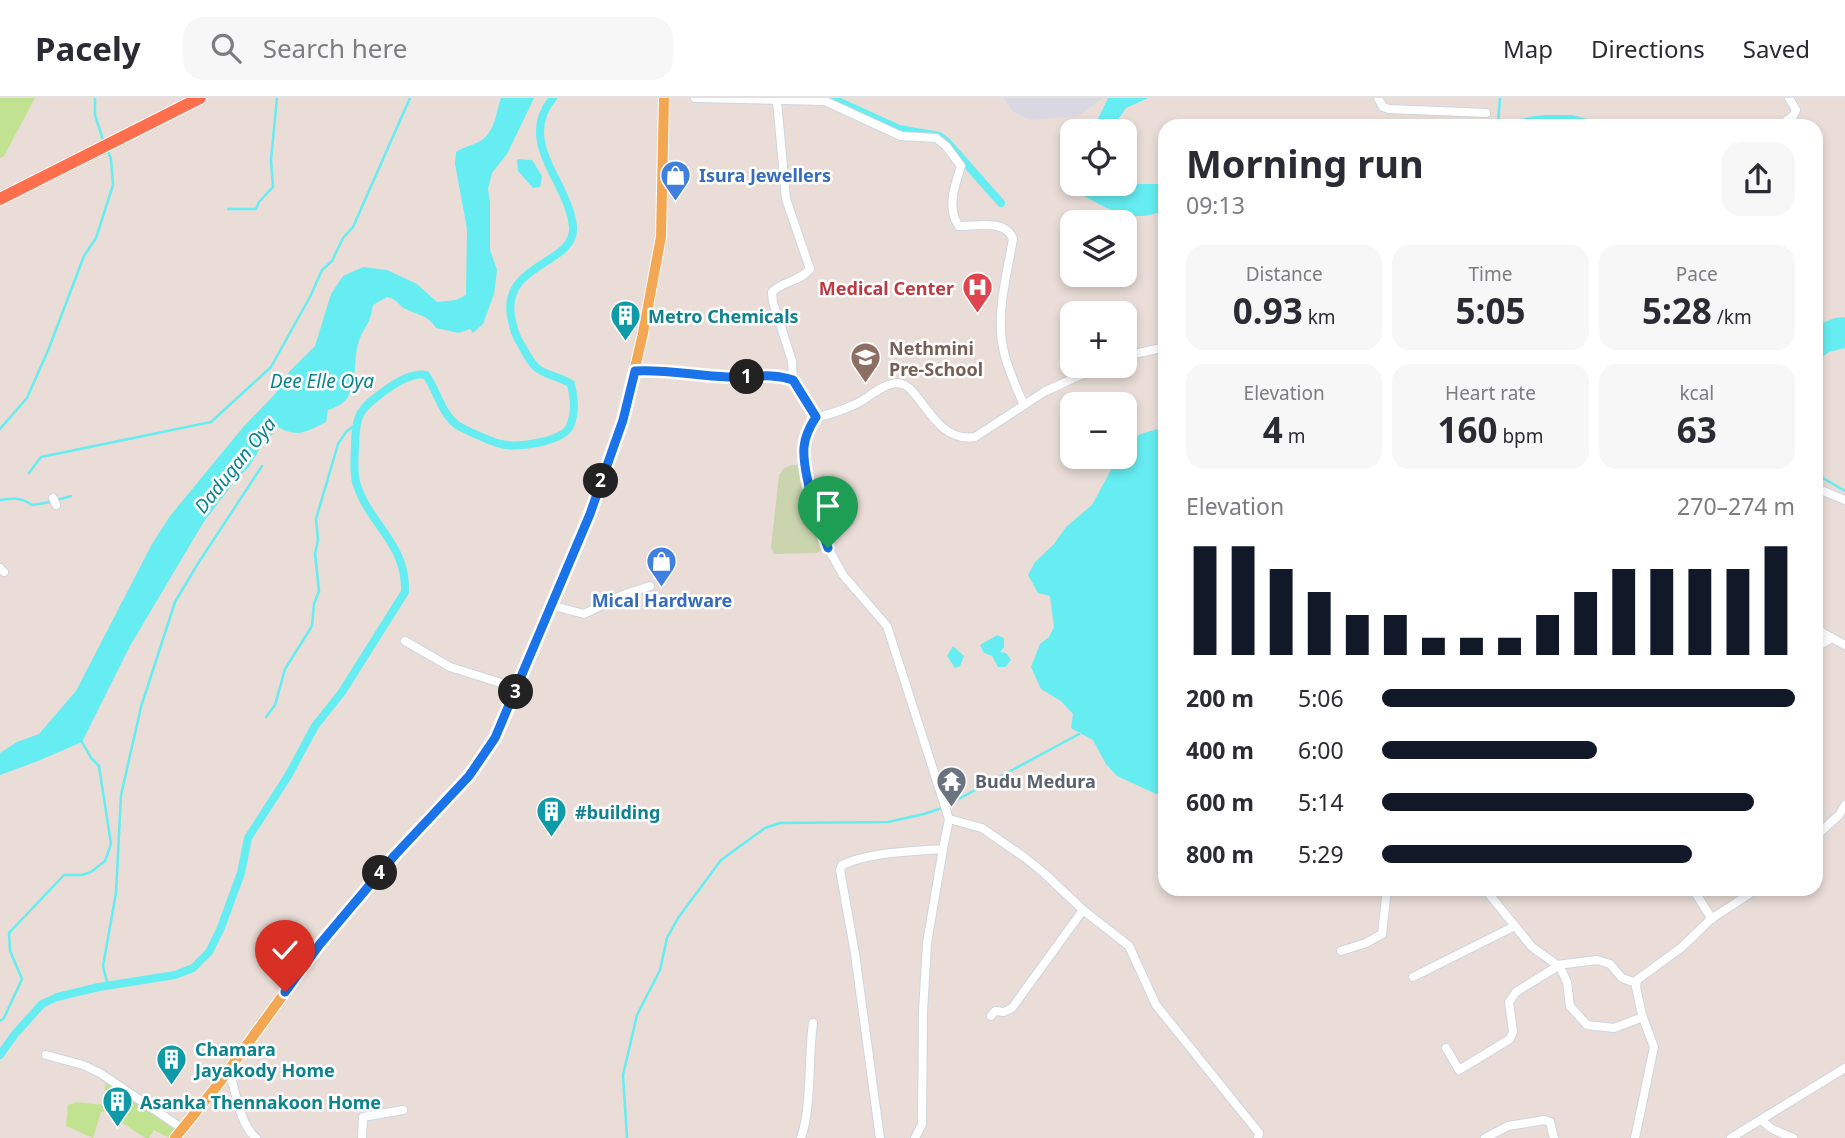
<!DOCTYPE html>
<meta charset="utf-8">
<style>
:root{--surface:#fff;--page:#f7f7f7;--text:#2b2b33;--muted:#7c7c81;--line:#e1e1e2;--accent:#111827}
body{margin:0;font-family:"Noto Sans",sans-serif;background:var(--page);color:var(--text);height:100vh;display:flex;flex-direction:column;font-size:26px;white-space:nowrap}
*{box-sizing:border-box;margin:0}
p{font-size:23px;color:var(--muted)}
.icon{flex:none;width:38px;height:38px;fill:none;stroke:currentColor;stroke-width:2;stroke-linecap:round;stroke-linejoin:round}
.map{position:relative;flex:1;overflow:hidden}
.drawer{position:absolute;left:1158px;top:21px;width:665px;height:777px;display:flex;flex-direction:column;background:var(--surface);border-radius:21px;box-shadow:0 4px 10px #0003}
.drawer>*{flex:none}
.fabs{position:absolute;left:1060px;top:21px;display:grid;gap:14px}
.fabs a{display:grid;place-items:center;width:77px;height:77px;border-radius:14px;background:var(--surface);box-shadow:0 4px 10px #0003;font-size:35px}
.pin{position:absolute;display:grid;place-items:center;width:60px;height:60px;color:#fff;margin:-72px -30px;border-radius:50% 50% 50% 0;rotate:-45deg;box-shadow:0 0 7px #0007}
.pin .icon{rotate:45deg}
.km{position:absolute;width:35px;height:35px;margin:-18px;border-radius:50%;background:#222;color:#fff;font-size:19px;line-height:35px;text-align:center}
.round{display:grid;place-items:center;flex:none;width:74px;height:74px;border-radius:21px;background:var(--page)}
.summary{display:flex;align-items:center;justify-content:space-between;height:119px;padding:0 28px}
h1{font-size:38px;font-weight:700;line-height:52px}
.stats{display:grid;grid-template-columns:repeat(3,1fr);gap:10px;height:119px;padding:7px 28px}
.stats div{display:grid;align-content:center;border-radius:18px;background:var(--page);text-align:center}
.stats b{font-size:35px;font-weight:700}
.stats small{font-size:19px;font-weight:400}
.stats p{font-size:19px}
.chart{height:196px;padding:14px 28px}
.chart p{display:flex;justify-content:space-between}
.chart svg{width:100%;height:126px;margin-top:7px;stroke:var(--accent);stroke-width:6}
ul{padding:0 28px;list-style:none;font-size:23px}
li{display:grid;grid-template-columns:112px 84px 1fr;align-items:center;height:52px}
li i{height:18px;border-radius:9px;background:var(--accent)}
header{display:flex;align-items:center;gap:42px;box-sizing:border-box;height:98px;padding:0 35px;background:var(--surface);border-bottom:2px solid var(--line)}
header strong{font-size:33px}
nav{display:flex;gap:38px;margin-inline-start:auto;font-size:24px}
.search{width:490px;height:63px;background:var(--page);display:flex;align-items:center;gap:18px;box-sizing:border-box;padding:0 24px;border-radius:21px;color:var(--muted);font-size:26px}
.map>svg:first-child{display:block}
</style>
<header>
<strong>Pacely</strong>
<div class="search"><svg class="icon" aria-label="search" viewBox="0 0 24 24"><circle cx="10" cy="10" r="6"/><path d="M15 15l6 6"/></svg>Search here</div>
<nav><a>Map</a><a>Directions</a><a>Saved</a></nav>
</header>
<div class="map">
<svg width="1845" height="1040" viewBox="0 0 1845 1040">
<rect width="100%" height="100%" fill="#eaddd7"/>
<!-- industrial -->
<path fill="#d9d8e2" d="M 1004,0 L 1102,0 L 1079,18 L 1031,22 L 1012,13 Z"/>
<!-- green -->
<g fill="#c1e391">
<path d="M 0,0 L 35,0 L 4,58 L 0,60 Z"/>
<path d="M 106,978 L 183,1031 L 175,1040 L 169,1040 L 154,1032 L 149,1040 L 145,1040 L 105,1013 L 101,1014 L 93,1040 L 66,1028 L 68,1007 L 77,1004 L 103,1007 Z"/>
</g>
<!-- cemetery -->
<path fill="#cad4ae" d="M 792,367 L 799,367 L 805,379 L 823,451 L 817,455 L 774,456 L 771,449 L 779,377 L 784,370 Z"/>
<!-- water -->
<g fill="#65edf1">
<path d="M 501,0 L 534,0 L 507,56 L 492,75 L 488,91 L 490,104 L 490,152 L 497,172 L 494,196 L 483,226 L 473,235 L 470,231 L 458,235 L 436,230 C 427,215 411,216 401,208 C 396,203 395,201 387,199 L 373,207 C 372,212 371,218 369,223 C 366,230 361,235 359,243 C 350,269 364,302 328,312 L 326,324 C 306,334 298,340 278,329 L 259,352 L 249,369 L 238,379 L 203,425 L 130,548 L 82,644 L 38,663 L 0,677 L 0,655 L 17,644 L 39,636 L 76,593 L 152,446 L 170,418 L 244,328 L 275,296 L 289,274 L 315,248 L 331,196 L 343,178 L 363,169 L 387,172 L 417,186 L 437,204 L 456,202 L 466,197 L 467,131 L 455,66 L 456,54 C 465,48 474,47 482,42 C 495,33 496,14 501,0 Z"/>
<path d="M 1108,0 L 1148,0 L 1126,10 L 1110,33 L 1092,33 Z"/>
<path d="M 1547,17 L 1572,17 L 1614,28 L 1491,28 L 1534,18 Z"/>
<path d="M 518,61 L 532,62 L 542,78 L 540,89 L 533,90 L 518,73 L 517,63 Z"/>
<path d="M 1073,76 L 1073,86 L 1165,86 L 1165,112 C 1140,123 1121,118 1097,105 C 1086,99 1078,96 1071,85 Z"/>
<path d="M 1845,219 L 1845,250 L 1829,254 L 1817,263 L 1817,227 L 1835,220 Z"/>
<path d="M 1162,330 L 1166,330 L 1165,700 L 1117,678 L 1106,666 L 1093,642 L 1071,630 L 1073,616 L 1061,603 L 1041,591 L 1031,569 L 1040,546 L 1049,539 L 1054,529 L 1050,498 L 1038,495 L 1028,477 L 1035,464 L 1054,446 L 1066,429 L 1092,407 L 1118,359 L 1125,359 C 1125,337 1144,335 1162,330 Z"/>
<path d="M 997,537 L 1004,540 L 1004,549 L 1000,554 L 1006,555 L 1011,562 L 1005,569 L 998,569 L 992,558 L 984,555 L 980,547 Z"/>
<path d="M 953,548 L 964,558 L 960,568 L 955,570 L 947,558 Z"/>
</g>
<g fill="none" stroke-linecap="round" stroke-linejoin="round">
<!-- stream -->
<g stroke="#65edf1" stroke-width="2.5">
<path d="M 95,0 L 95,17 L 104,45"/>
<path d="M 1498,25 L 1500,0"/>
<path d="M 228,111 L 256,111 L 259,104 L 273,89 L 271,62 L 277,0"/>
<path d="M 0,331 L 27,300 L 49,250 L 84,158 L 96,140 L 113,87 L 111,61 L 107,51"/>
<path d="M 29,375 L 41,359 L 211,324 L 271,269 L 311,197 L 322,172 L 332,163 L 343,140 L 353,129 L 410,0"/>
<path d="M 1816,376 L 1845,393"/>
<path d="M 0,402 C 13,400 21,399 32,407 L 51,404"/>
<path d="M 57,402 L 71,398"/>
<path d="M 266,619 L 275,607 L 285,571 L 312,528 L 314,506 L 319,493 L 315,456 L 318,442 L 316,421 L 338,346 L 346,334 L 356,326"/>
<path d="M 108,888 L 103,868 L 116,795 L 121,697 L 141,609 L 175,504 L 197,467 L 262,368"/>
<path d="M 0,923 L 4,920 L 22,881 L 10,853 L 9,835 L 64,777 L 82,777 L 91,774 L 105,763 L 111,746 L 99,668 L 91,660 L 82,644"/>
<path d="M 627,1040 L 623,977 L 637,917 L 660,872 L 667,840 L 678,820 L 721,762 L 765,730 L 780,725 L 888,724 L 924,716 L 942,710 L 1079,636"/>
</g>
<!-- canal -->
<g stroke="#65edf1" stroke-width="8">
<path d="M 831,0 L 899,31 L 939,38 L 947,44 L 1001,105"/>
<path d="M 0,957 L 15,936 L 42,906 L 57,899 L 99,889 L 175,877 L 193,870 L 209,854 L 220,832 L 241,775 L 248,740 L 288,678 L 315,628 L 342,594 L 405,494 C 407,445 368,426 356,384 C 353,373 355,358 355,346 C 356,316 359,312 383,294 C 395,285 412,274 426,277 C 437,292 441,315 457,327 C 463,331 494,345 501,346 C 517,350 563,344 570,328 C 576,314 574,300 571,286 C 561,279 545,277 537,270 C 530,265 524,251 519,243 C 514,235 513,228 511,218 C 502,165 576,166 573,129 C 569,84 516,44 553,0"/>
</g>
<defs>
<g id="minor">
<path d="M 695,0 L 825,3 L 901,38 L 936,40 L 946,48 L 961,68 C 955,87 946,111 959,128 C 975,128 1007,121 1013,141 C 1007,176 996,215 1003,250 C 1007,270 1016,289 1024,307"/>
<path d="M 1378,0 L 1383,9 L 1389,11 L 1486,15"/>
<path d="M 777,3 L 786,101 L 810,171 C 801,183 783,183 772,194 L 773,204 L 792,263 L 793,282"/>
<path d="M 1779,28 L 1793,18 L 1796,12 L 1789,0"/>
<path d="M 1125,258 L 1166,249"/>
<path d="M 635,273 C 675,271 715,281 755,278 C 766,277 784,274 793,282 C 802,290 807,310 816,319"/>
<path d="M 816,319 L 806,336 L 803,351 L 822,433 L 828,450 L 843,477 L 887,528 L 949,721 L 943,751 C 913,753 870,754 842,767 L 840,772 L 855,856 L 880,1040"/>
<path d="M 816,319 C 830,317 845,311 858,305 C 869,299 884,285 898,285 C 921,286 933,346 975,339 L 1044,294 L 1100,268"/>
<path d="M 1816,390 L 1845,402"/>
<path d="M 53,400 L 56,407"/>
<path d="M 0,470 L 4,474"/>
<path d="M 550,507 L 584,516 L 625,496 L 650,488"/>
<path d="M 1816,528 L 1823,535 L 1845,547"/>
<path d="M 405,543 L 450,569 L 517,590"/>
<path d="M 1816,549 L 1832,540"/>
<path d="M 949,721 L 982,730 L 1024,759 L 1044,775 L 1083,812 L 1129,848 L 1156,907 L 1259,1035 L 1258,1040"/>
<path d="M 1816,738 L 1839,717 L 1845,707"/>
<path d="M 1485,791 L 1532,849 L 1560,869 L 1567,884 L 1570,908 L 1587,927 L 1614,930 L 1643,919"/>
<path d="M 1693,791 L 1712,821"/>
<path d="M 1341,853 L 1366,845 L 1382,836 L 1387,791"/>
<path d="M 1557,867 L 1597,862 L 1610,866 L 1622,880 L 1636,885"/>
<path d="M 1413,879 L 1515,828"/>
<path d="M 991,918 L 995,913 L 1004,914 L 1012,910 L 1083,812"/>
<path d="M 1446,950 L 1459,972 L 1510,941 L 1513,934 L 1509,904 L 1516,894 L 1558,868"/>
<path d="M 46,957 L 83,967 L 100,975 L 183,1031"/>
<path d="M 229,972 C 236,994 239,1025 256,1040"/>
<path d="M 1761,1022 L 1772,1031 L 1793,1040"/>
<path d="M 362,1040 L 363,1019 L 403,1012"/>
<path d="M 801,1040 C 812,1008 808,960 813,925"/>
<path d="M 915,1040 L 922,1026 L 923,914 L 927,845 L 943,751"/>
<path d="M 1485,1040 L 1508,1028 L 1545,1022 L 1550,1024 L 1554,1040"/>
<path d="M 1635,1040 L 1654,949 L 1642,917 L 1636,889 L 1637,882 L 1682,849 L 1711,821 L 1757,791"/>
<path d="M 1731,1040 L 1845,970"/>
</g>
<path id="major" d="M 175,1040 L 220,984 L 320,846 L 395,757 L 469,678 L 496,640 L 510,609 L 531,554 L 590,416 L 623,322 L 643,235 L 661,139 L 664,0"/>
<path id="highway" d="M 0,101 L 200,0"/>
</defs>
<!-- minor casing -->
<use href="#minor" stroke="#ccd5e1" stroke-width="10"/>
<!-- major casing -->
<use href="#major" stroke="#fff" stroke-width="12"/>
<!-- highway casing -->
<use href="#highway" stroke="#fff" stroke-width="14"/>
<!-- minor -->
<use href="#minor" stroke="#fff" stroke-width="8"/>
<!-- major -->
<use href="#major" stroke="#f3a753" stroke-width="10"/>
<!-- highway -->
<use href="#highway" stroke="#ff6f4d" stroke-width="12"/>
</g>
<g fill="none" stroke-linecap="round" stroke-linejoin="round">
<defs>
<path id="route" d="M 285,894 L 320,846 L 395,757 L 469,678 L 495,640 L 590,416 L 623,322 L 635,273 C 666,271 696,278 728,279 C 751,280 771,274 793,282 L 816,319 C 810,328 805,338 804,349 C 802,374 819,426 828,450"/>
</defs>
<!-- route casing -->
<use href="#route" stroke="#fff" stroke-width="14"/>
<!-- route -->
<use href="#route" stroke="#1a73e8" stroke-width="9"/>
</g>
<!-- icons -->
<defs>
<symbol id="shop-pin" viewBox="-11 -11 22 30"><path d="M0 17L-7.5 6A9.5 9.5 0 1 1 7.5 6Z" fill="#3f7fe0" stroke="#fff"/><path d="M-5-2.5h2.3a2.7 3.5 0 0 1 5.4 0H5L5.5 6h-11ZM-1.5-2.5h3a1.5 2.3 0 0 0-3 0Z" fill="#fff"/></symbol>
<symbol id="hospital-pin" viewBox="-11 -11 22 30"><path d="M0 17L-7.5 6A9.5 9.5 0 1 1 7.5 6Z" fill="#e0444e" stroke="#fff"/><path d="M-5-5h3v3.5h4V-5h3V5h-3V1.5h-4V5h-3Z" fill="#fff"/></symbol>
<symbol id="building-pin" viewBox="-11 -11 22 30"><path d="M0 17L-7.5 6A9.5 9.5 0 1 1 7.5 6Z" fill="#0f9aa8" stroke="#fff"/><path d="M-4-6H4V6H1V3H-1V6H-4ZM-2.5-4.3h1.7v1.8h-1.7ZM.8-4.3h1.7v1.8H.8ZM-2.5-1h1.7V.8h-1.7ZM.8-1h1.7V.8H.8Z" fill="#fff"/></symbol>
<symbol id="school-pin" viewBox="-11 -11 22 30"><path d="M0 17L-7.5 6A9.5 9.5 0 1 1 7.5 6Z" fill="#8d6e63" stroke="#fff"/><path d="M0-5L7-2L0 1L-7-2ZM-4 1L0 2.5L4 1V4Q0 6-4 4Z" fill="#fff"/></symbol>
<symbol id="temple-pin" viewBox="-11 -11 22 30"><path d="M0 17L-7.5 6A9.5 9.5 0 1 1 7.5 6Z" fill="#6b7280" stroke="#fff"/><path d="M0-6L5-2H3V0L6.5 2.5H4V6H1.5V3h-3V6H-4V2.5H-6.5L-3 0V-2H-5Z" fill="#fff"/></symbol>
</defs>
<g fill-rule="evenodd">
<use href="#shop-pin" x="658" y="60" width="35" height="47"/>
<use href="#hospital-pin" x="960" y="172" width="35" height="47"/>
<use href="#building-pin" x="608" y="200" width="35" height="47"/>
<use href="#school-pin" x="848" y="242" width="35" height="47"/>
<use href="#shop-pin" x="644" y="446" width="35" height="47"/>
<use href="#temple-pin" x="934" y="666" width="35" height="47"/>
<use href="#building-pin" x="534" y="696" width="35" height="47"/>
<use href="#building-pin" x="154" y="944" width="35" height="47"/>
<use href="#building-pin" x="100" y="986" width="35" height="47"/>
</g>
<g text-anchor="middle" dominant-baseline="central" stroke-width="5" stroke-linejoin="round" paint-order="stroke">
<!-- shop labels -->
<g font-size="18" font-weight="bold" fill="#366cbe" stroke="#fff" text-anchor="start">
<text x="699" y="77">Isura Jewellers</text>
<text x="662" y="502" text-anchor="middle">Mical Hardware</text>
</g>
<!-- health labels -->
<g font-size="18" font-weight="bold" fill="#be3a42" stroke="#fff" text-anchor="end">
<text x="954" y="190">Medical Center</text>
</g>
<!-- culture labels -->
<g font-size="18" font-weight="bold" fill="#0d838f" stroke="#fff" text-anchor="start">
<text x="648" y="218">Metro Chemicals</text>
<text x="575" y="714">#building</text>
<text x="195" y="951">Chamara<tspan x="195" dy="21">Jayakody Home</tspan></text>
<text x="140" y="1004">Asanka Thennakoon Home</text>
</g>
<!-- education labels -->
<g font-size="18" font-weight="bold" fill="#785e54" stroke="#fff" text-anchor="start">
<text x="889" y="250">Nethmini<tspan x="889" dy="21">Pre-School</tspan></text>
</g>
<!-- worship labels -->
<g font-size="18" font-weight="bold" fill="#5b616d" stroke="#fff" text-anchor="start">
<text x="975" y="683">Budu Medura</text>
</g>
<!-- water labels -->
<g font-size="19" font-style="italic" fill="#0a8390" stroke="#fff">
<text x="322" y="283">Dee Elle Oya</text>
<text transform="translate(235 367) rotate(-51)">Dadugan Oya</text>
</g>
</g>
</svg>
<div class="fabs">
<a><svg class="icon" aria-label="locate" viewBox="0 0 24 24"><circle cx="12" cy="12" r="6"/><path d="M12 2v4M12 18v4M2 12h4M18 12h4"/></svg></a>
<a><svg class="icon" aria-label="layers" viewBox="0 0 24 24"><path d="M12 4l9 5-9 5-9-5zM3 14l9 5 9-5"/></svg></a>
<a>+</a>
<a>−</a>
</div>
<div class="pin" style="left:828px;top:450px;background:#1e9e55"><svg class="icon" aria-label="arrive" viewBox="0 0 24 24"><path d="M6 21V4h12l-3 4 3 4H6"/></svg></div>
<div class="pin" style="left:285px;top:894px;background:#d93025"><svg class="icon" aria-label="check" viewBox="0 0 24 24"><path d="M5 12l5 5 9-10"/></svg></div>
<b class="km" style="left:747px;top:279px">1</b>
<b class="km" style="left:601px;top:383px">2</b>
<b class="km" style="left:516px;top:594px">3</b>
<b class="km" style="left:380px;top:775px">4</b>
<section class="drawer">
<div class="summary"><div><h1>Morning run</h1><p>09:13</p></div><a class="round"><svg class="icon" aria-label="share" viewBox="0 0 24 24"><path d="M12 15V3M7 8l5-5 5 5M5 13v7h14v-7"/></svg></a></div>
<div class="stats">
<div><p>Distance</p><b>0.93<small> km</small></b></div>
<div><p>Time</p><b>5:05</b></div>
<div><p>Pace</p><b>5:28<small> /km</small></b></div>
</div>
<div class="stats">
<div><p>Elevation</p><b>4<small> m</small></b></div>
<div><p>Heart rate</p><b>160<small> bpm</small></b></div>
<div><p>kcal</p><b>63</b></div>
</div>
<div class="chart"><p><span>Elevation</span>270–274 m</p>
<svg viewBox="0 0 160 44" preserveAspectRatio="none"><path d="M5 44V6M15 44V6M25 44V14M35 44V22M45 44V30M55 44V30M65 44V38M75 44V38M85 44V38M95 44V30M105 44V22M115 44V14M125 44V14M135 44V14M145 44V14M155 44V6"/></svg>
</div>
<ul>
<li><b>200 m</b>5:06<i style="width:100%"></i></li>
<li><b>400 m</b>6:00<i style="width:52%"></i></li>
<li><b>600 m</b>5:14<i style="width:90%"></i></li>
<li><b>800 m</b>5:29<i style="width:75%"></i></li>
</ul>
</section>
</div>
